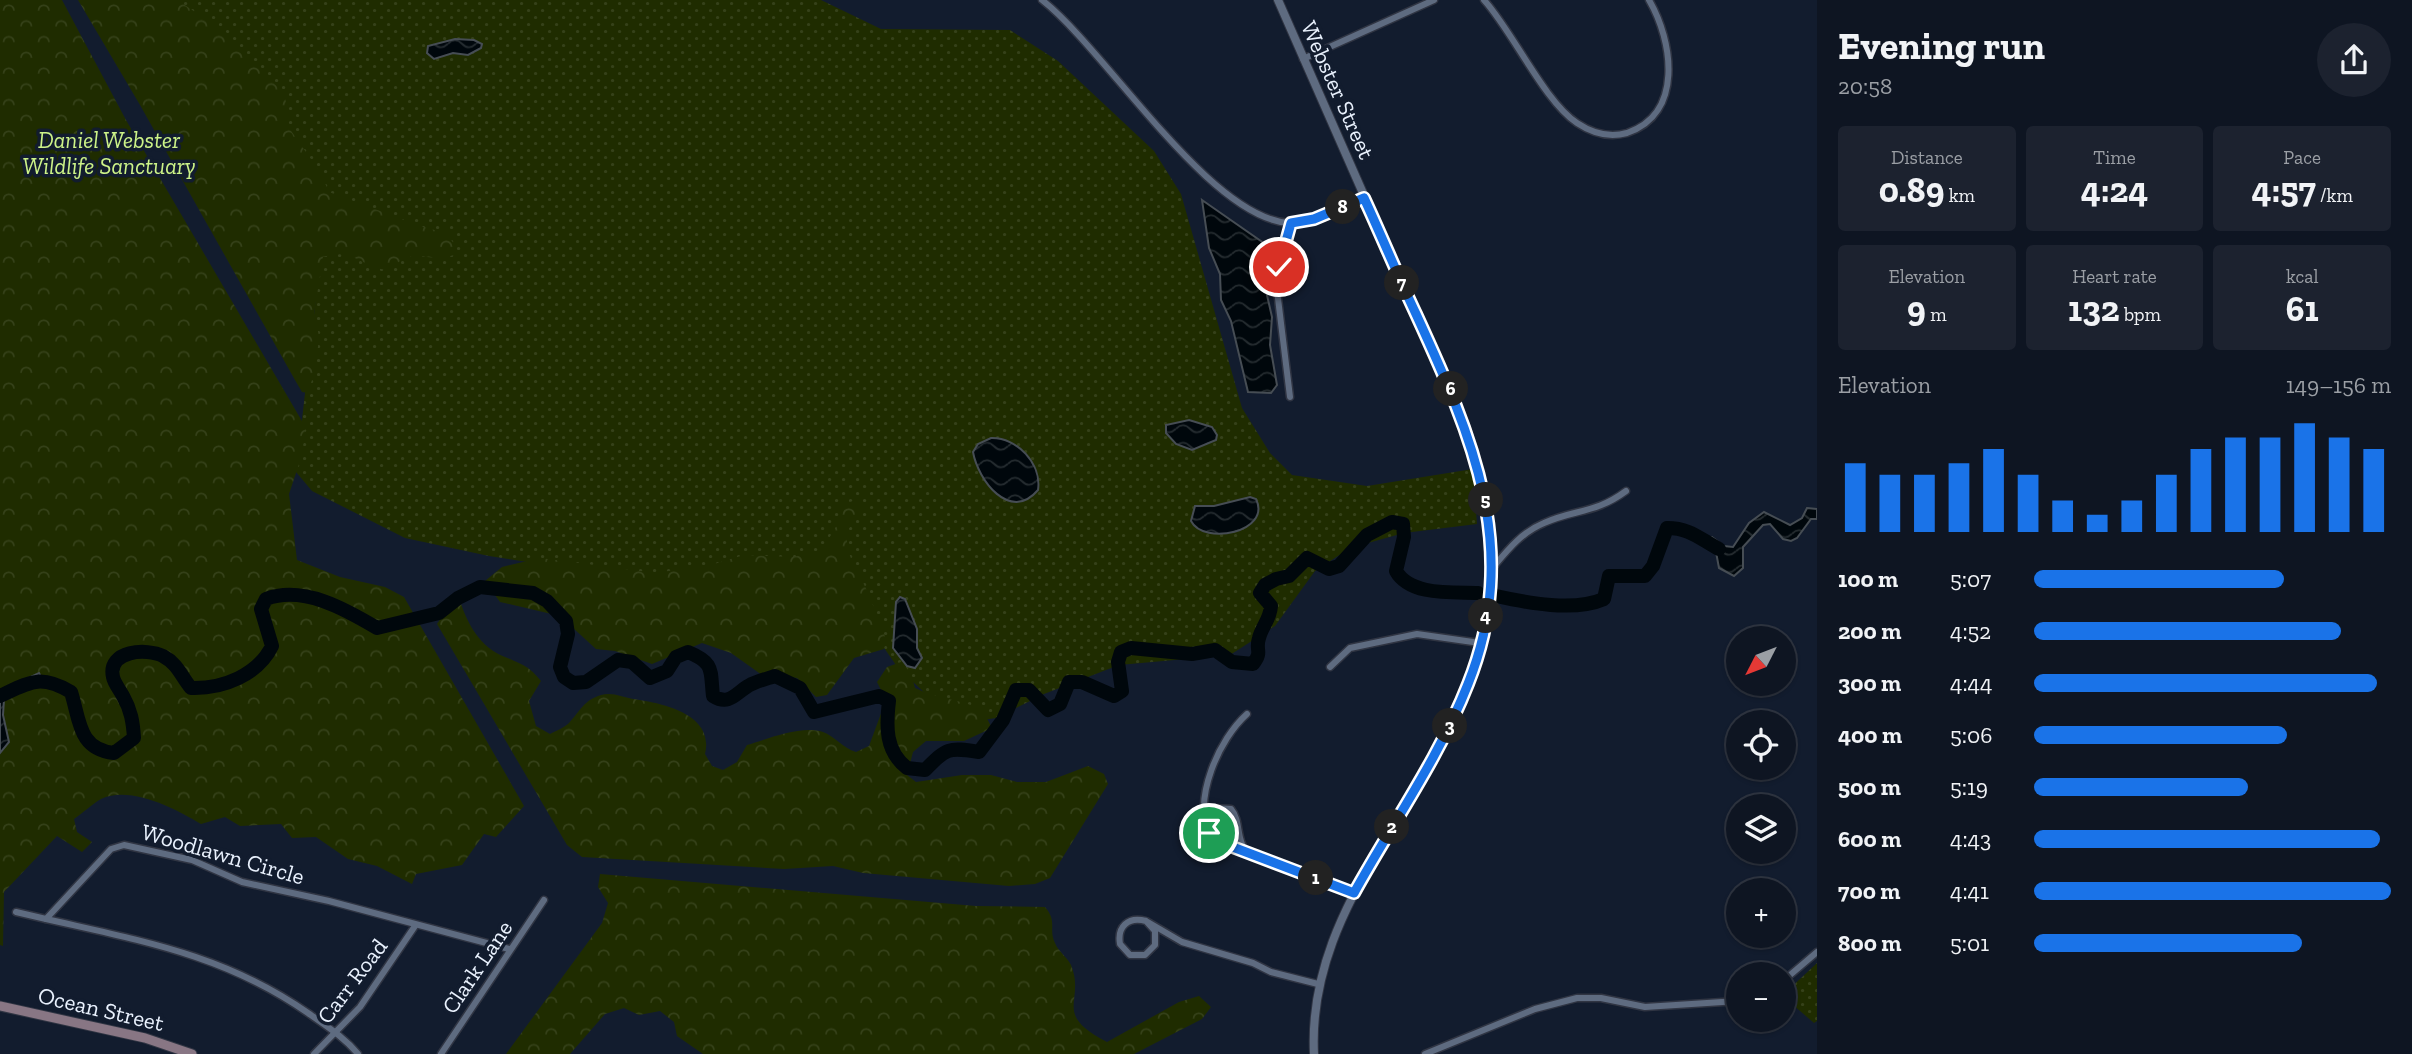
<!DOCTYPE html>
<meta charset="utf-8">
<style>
:root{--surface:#0e1522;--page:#1c222f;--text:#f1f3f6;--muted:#9b9fa5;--line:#2e3440;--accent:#1a73e8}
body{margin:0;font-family:"Zilla Slab",serif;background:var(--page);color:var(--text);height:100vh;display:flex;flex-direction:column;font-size:26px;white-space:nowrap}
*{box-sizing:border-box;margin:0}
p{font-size:23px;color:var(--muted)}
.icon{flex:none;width:38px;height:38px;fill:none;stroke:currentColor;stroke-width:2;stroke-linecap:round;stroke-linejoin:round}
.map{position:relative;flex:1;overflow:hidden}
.panel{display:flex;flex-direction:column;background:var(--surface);width:595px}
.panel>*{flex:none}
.needle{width:46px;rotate:228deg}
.fabs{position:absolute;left:1726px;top:626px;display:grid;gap:14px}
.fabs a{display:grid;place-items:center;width:70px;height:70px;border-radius:50%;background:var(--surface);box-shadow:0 2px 5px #0004,0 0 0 2px var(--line);font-size:35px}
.pin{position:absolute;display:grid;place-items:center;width:60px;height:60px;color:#fff;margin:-30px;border:4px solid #fff;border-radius:50%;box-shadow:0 2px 7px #0007}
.km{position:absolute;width:35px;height:35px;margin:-18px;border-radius:50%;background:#222;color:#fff;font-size:19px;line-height:35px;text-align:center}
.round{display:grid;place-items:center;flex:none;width:74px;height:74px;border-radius:37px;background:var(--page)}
.headline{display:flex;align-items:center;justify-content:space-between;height:119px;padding:0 21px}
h1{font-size:38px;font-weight:700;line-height:52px}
.figures{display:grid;grid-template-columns:repeat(3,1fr);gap:10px;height:119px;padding:7px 21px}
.figures div{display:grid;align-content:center;border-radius:7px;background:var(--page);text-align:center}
.figures b{font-size:35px;font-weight:700}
.figures small{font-size:19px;font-weight:400}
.figures p{font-size:19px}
.chart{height:196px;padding:14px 21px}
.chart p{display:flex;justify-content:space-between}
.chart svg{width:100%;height:126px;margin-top:7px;stroke:var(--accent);stroke-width:6}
ul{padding:0 21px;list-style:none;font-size:23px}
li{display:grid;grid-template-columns:112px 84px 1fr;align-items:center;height:52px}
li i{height:18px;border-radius:9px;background:var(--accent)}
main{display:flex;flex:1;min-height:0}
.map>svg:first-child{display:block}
</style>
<main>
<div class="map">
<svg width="1817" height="1054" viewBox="0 0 1817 1054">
<defs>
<pattern id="grass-dots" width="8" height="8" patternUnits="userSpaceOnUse" patternTransform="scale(1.75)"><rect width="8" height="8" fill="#1f2c00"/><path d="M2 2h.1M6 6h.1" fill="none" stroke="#354119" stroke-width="1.8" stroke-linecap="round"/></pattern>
<pattern id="forest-crowns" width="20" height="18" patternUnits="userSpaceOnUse" patternTransform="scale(1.75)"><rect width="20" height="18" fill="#1f2c00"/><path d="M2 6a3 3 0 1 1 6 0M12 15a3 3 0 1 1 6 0" fill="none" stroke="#354119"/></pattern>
<pattern id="water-waves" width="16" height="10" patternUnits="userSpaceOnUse" patternTransform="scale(1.75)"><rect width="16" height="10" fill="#00070c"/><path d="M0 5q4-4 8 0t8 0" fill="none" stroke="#252c30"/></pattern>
</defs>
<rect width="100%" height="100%" fill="#121c2e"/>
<!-- grass -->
<g fill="url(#grass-dots)">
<path d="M 167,0 L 821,0 L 881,29 L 1010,30 L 1058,61 L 1154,151 L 1181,194 L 1242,408 L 1270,453 L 1292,475 L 1367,486 L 1473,469 L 1477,524 L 1404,533 L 1350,548 L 1315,571 L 1275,626 L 1230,655 L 1119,665 L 1044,694 L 996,718 L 976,721 L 941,708 L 898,668 L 871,629 L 659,582 L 489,556 L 405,538 L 312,491 L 296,472 L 326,210 Z"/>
<path d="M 1817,963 L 1817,1021 L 1814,1023 L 1785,998 L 1784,994 Z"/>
</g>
<!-- forest -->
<g fill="url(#forest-crowns)">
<path d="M 0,0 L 62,0 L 126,120 L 306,428 L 301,458 L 289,494 L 297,560 L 340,577 L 385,587 L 404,597 L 524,806 L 496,837 L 484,834 L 462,865 L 416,874 L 412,884 L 377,866 L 348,859 L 316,837 L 292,838 L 281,824 L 240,826 L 225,817 L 201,824 C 176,809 131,785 101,799 C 92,804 83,813 74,819 L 77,832 L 92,842 L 82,852 L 57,836 L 4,892 L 3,946 L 0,945 Z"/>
<path d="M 78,0 L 177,0 L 227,33 L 285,95 L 289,128 L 320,172 L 329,192 L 423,227 L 446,233 L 455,245 L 454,255 C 424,265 419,243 388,270 C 359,267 354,247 323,257 L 314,314 L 319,336 L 316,367 L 308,393 L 302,392 L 295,380 L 140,105 Z"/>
<path d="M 858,500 L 869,506 C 827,536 855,562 870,597 C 875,611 880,625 886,639 L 884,649 L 854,658 L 827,695 L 816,697 L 797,678 L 762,675 L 731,653 L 702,643 L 652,664 L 615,651 L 596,649 L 560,616 L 500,602 L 485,581 L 502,567 L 540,558 L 656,573 L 714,564 L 744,555 L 793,557 L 821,550 L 837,526 L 841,504 Z"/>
<path d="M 460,601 C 468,625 480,647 505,657 C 522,664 529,666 541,681 L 529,701 L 536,726 L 550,734 C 556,731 565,727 569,723 C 580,711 584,700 601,695 C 613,692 622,697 633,699 C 662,703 715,714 705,754 L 712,766 L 723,770 L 737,762 L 747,745 C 768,739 801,725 823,732 C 834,736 843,748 856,752 L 869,746 L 886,700 L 877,682 L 887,667 L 901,662 L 911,673 L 915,688 C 937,698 960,700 982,709 L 992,728 L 964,741 L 926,741 L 913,752 L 907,775 L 916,782 L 962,775 L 991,775 L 1017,782 L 1046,782 L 1088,766 L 1104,774 L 1108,784 L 1050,878 L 1035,884 L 1009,886 L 863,873 L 833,866 L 784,869 L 582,857 L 567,845 L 437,624 L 446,610 Z"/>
<path d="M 600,874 L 976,906 L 1045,907 C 1058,922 1048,929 1055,943 C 1058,951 1067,957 1071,965 C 1086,1002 1051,1013 1107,1042 L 1179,1002 L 1199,996 L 1211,1007 L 1202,1019 L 1134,1054 L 703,1054 L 677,1036 L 674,1022 L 660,1011 L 639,1015 L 624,1008 L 605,1014 L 570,1054 L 506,1054 L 602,923 L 608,903 L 598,887 Z"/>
</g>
<!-- water -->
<g fill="url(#water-waves)" stroke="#464d54" stroke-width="2">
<path d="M 455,39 L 474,40 L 482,44 L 481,48 L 468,55 L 453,53 L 434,59 L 427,53 L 428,46 Z"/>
<path d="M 1202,200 L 1268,246 L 1264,282 L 1272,317 L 1270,345 L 1277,385 L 1271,393 L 1248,392 L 1231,321 L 1221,300 L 1220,274 L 1209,248 Z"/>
<path d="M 1189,420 L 1212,427 L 1217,435 L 1216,440 L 1192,450 L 1176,444 L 1166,433 L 1166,425 Z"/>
<path d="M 991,438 C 1017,437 1042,464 1038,490 C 1010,523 978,480 973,452 L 978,444 Z"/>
<path d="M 1250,497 L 1256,499 C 1272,532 1204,546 1191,521 L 1195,506 L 1214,506 Z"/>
<path d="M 1807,508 L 1817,509 L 1817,519 L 1811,519 L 1797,538 L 1791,541 L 1783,539 L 1770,524 L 1763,525 L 1743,547 L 1743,568 L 1734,576 L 1719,568 L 1716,552 L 1703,540 L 1712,537 L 1724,546 L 1733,547 L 1749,523 L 1764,512 L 1790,525 L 1802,518 Z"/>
<path d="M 900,597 L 905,599 L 917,629 L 917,648 L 922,658 L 915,668 L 907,666 L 893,648 L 896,602 Z"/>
<path d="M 39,673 L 42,679 L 39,683 L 4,699 L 3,715 L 9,742 L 0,753 L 0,691 Z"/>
</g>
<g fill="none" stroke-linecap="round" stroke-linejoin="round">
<!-- river -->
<g stroke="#00070c" stroke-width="14">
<path d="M 1496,596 C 1528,603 1574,612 1604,599 L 1609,576 L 1645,576 L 1653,566 L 1667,528 C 1690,528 1700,539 1719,549"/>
<path d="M 0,696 C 30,682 40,674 71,692 C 80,720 78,749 114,753 L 134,738 C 133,722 131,710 123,696 C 120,690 114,683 113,677 C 107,650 147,648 163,656 C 178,664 181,676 191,688 C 223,689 258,675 272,646 L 261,609 L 266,599 C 303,585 345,609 377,628 L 439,613 L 458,598 L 480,587 L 533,593 L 547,601 L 566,621 L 568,634 L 560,667 L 564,677 L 573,683 L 586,682 L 618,660 L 632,662 L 650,678 L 667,671 L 676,657 L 688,652 C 715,663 710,670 713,696 C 729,706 735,694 748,686 C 757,681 766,679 775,676 L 800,688 L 814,712 L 879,696 L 889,701 C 886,726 885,751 907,768 L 925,770 C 947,748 948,747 979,752 L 1003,720 L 1016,690 L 1029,690 L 1048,710 L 1060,704 L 1069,682 L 1082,682 L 1114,696 L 1122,691 L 1118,662 L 1121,652 L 1131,648 L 1192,654 L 1215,650 L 1232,662 L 1253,664 C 1263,651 1255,651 1259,638 C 1262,626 1270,620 1271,606 L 1260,593 L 1265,585 L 1276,579 L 1289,576 L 1307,558 L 1329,569 L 1339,566 L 1367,535 L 1392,522 L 1403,524 L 1404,537 L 1396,571 C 1410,596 1452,592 1478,593"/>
</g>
<defs>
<g id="minor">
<path d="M 1042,0 C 1106,50 1209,218 1289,223 C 1314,224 1342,208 1365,198"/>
<path d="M 1484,0 C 1513,32 1544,101 1577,123 C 1592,133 1609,138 1627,133 C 1684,114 1673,41 1649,0"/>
<path d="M 1303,59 L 1434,0"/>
<path d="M 1290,397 L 1276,282 L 1291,223"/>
<path d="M 1490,571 C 1506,552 1520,533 1544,523 C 1575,509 1595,514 1626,491"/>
<path d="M 1330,667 L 1350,648 L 1417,634 L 1480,643"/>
<path d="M 1247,714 C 1219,739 1193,798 1209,833 L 1230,846 L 1354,893"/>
<path d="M 1205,818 L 1214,808 L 1231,809 C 1241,821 1236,837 1245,850"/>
<path d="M 16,912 L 46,919"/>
<path d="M 1146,921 L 1155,931 L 1155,945 L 1145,955 L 1130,955 L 1120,944 C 1117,927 1128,916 1146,921 L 1182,942 L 1253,963 L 1271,972 L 1318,984"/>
<path d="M 1783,981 L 1817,952"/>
<path d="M 314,1054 L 360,1007 L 415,926"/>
<path d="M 358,1054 C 344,1037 326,1026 308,1013 C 225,955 142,941 46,919 L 111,849 L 124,845 L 192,860 L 242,882 L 329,901 L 509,949"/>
<path d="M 441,1054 L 544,900"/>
<path d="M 1425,1054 L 1535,1009 L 1577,998 L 1601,998 L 1645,1007 L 1738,1001"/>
</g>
<path id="tertiary" d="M 1278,0 L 1465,425 C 1524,601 1473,692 1384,840 C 1344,907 1310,974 1314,1054"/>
<path id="secondary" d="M 0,1006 L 145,1038 L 192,1054"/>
</defs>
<!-- minor casing -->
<use href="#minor" stroke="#303543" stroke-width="9"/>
<!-- tertiary casing -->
<use href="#tertiary" stroke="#303543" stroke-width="10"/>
<!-- secondary casing -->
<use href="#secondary" stroke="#303543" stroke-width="11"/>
<!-- minor -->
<use href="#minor" stroke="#5e6b80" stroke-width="6"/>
<!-- tertiary -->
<use href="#tertiary" stroke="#5e6b80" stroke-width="8"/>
<!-- secondary -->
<use href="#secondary" stroke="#887684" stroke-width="9"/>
</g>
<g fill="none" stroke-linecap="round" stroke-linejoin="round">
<defs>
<path id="route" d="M 1209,833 L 1230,846 L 1354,893 C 1392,824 1439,758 1468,684 C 1522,549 1472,436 1416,314 C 1398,276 1382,237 1364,198 L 1314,219 L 1291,223 L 1279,267"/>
</defs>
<!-- route casing -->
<use href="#route" stroke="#fff" stroke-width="14"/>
<!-- route -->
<use href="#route" stroke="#1a73e8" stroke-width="9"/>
</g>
<g text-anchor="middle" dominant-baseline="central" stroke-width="7" stroke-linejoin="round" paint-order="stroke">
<!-- street labels -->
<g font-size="23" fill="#e9f1fd" stroke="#121c2e">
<text transform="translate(1338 90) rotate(66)">Webster Street</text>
<text transform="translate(223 854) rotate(16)">Woodlawn Circle</text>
<text transform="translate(477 967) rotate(-56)">Clark Lane</text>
<text transform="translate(352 981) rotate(-53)">Carr Road</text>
<text transform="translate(101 1009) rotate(13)">Ocean Street</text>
</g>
<!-- park labels -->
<g font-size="23" font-style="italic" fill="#cdf388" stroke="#121c2e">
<text x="109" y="140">Daniel Webster<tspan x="109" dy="26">Wildlife Sanctuary</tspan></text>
</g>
</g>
</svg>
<div class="fabs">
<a><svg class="needle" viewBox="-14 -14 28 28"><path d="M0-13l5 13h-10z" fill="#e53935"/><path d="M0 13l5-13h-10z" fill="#9b9fa5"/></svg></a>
<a><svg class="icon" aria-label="locate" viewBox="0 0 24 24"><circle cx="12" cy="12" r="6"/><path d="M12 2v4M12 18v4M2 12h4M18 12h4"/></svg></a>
<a><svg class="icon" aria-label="layers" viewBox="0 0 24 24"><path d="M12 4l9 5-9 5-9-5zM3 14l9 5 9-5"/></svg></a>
<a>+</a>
<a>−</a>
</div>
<div class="pin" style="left:1209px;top:833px;background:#1e9e55"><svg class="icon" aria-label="arrive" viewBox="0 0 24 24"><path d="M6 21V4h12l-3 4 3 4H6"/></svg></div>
<div class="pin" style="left:1279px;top:267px;background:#d93025"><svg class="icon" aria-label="check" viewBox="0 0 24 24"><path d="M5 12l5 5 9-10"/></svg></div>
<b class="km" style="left:1316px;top:878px">1</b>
<b class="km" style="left:1392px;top:827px">2</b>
<b class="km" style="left:1450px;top:726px">3</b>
<b class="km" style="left:1486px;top:616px">4</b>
<b class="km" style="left:1486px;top:500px">5</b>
<b class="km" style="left:1451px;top:389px">6</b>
<b class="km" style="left:1402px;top:283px">7</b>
<b class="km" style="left:1343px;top:207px">8</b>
</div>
<section class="panel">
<div class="headline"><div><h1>Evening run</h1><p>20:58</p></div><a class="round"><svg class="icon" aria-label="share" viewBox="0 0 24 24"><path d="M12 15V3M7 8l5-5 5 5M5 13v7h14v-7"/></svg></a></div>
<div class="figures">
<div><p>Distance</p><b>0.89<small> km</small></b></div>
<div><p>Time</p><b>4:24</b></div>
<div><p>Pace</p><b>4:57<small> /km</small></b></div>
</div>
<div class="figures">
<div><p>Elevation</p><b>9<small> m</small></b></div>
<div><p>Heart rate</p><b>132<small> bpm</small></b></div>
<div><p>kcal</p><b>61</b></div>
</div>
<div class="chart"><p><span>Elevation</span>149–156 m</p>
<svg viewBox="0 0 160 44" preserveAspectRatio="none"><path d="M5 44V20M15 44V24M25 44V24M35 44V20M45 44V15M55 44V24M65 44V33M75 44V38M85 44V33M95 44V24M105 44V15M115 44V11M125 44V11M135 44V6M145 44V11M155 44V15"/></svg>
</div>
<ul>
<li><b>100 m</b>5:07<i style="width:70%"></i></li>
<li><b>200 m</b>4:52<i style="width:86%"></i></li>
<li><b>300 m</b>4:44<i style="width:96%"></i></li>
<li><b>400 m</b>5:06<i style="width:71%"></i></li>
<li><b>500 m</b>5:19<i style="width:60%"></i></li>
<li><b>600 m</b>4:43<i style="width:97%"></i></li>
<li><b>700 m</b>4:41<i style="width:100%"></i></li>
<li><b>800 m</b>5:01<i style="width:75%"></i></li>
</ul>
</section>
</main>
